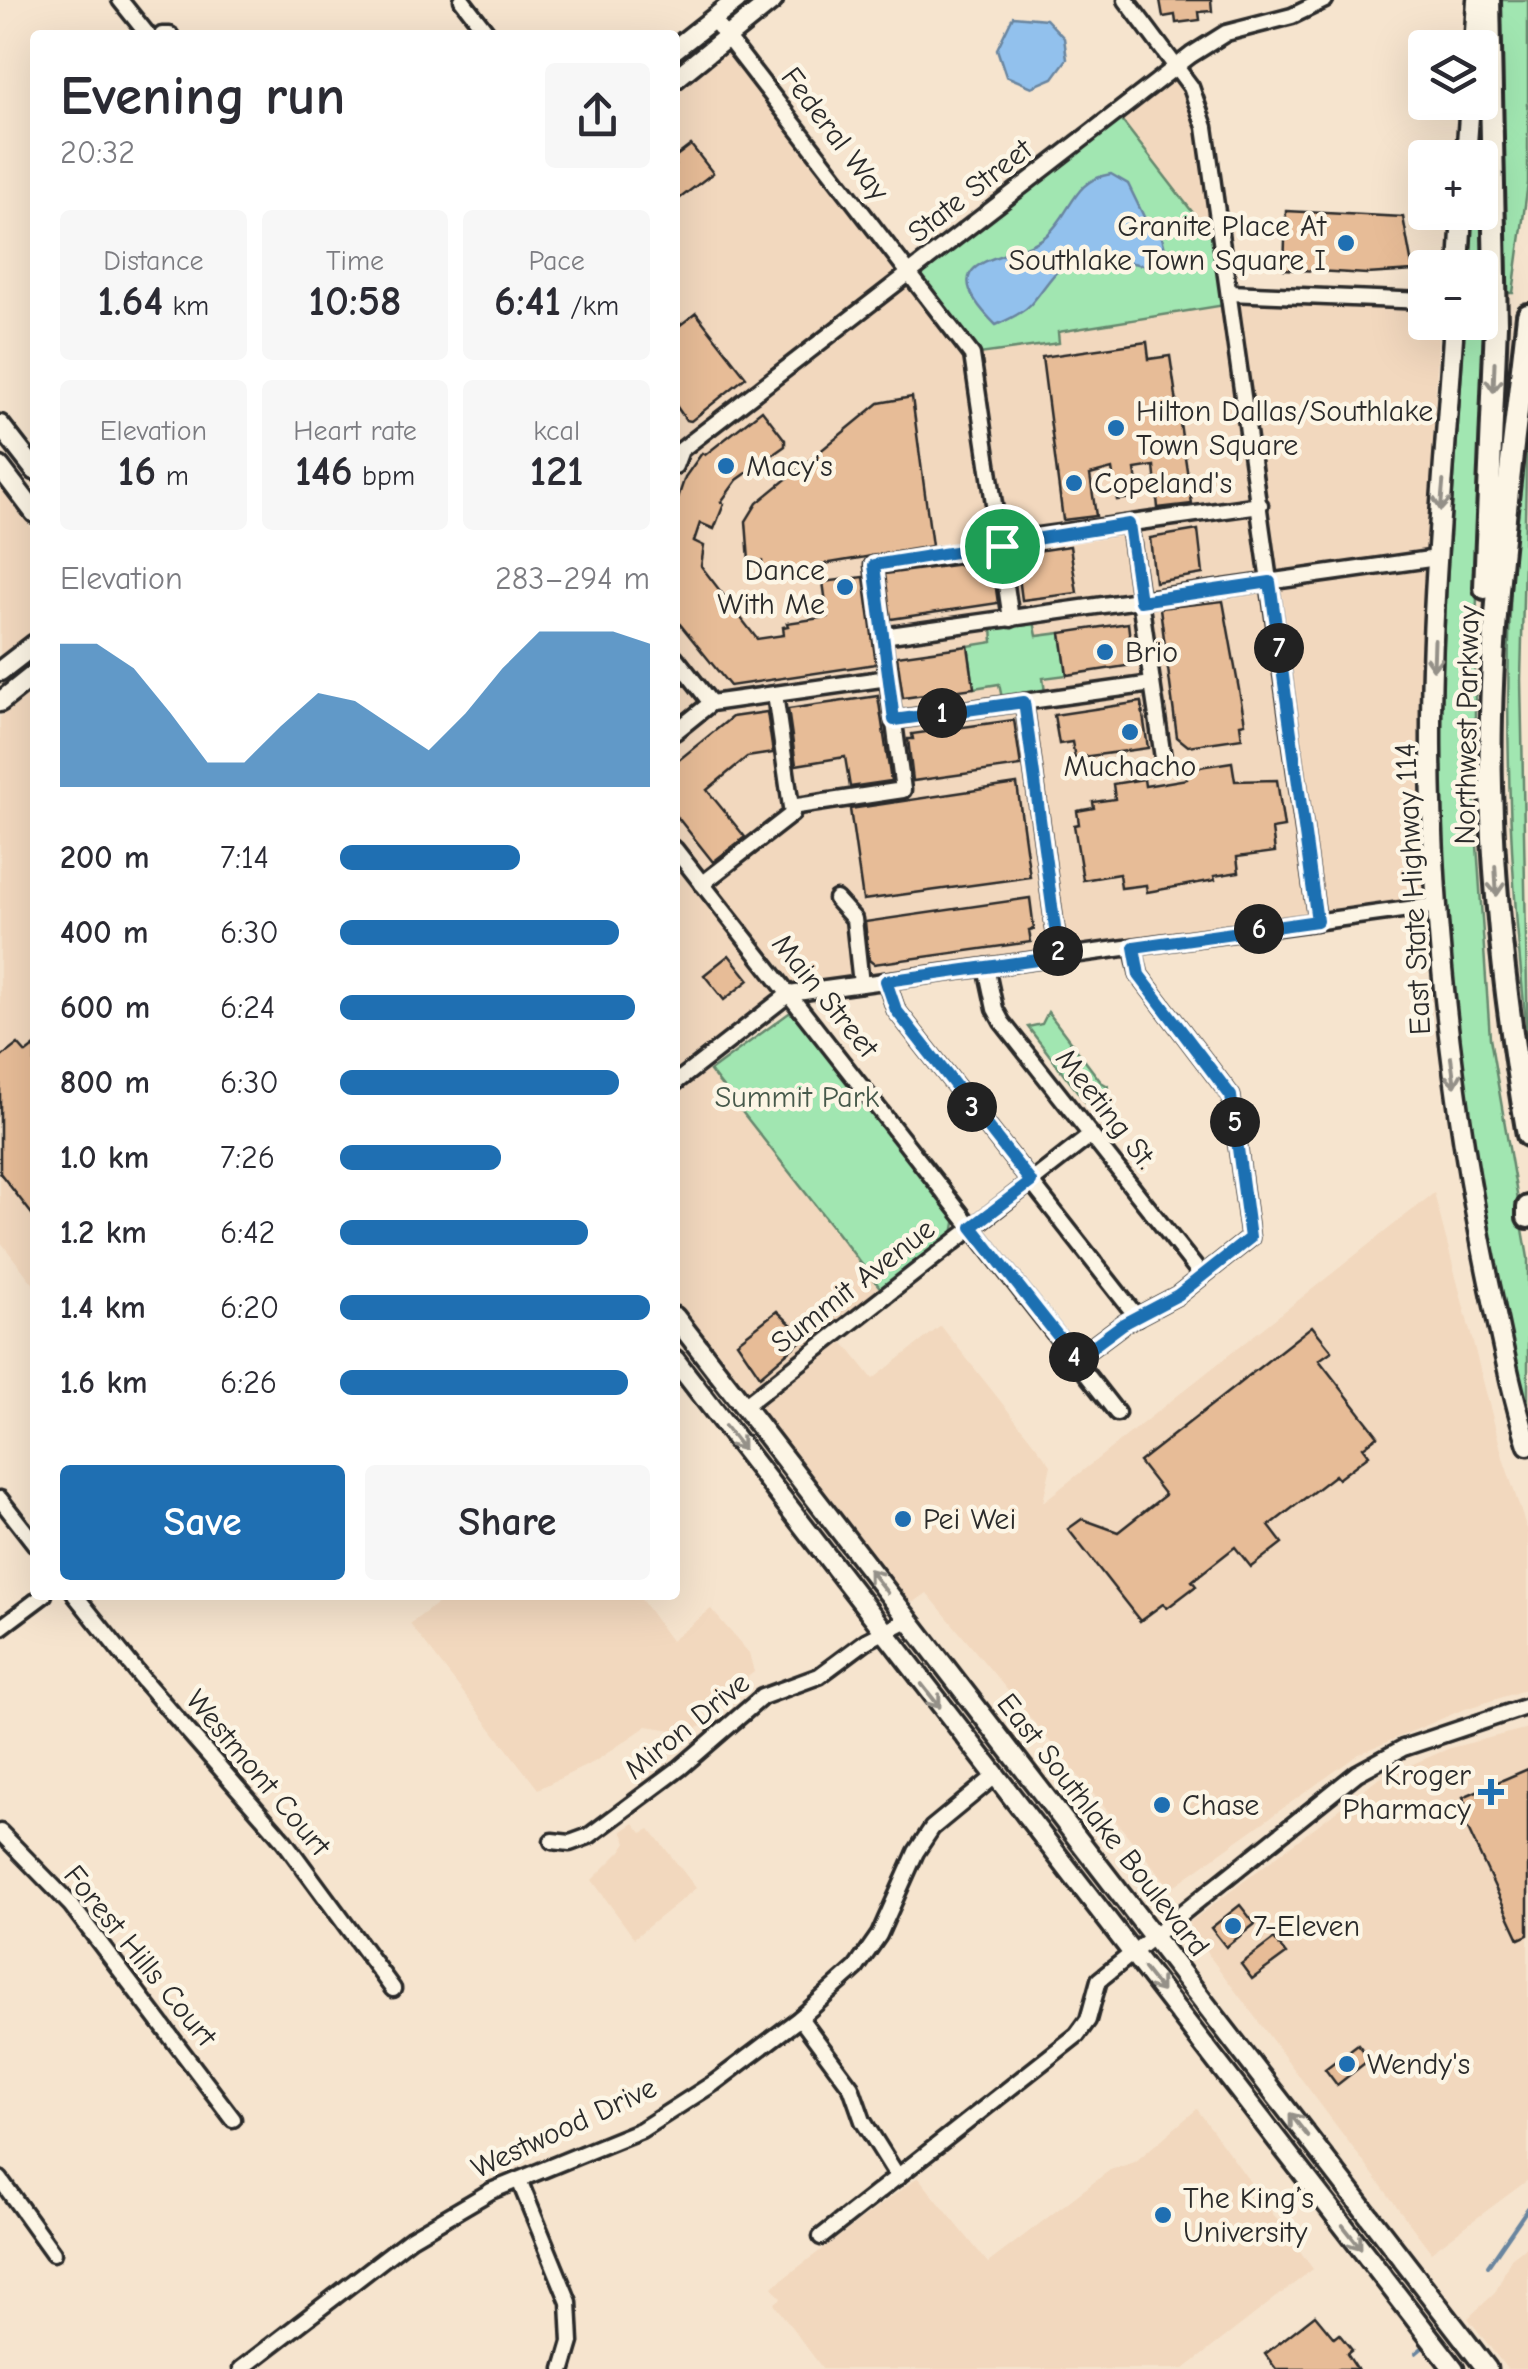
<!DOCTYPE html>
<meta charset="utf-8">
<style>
:root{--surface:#fff;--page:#f7f7f7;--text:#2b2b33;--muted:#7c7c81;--accent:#1f6fb2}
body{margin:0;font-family:"Comic Neue",sans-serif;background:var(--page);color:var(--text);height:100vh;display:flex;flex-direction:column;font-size:38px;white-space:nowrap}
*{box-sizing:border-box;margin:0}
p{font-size:32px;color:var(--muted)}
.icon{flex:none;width:55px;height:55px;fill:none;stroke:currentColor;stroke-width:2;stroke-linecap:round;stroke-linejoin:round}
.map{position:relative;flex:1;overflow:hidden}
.sheet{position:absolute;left:30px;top:30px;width:650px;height:1570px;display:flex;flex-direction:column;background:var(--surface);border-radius:10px;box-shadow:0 10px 40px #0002}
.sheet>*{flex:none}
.buttons{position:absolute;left:1408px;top:30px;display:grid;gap:20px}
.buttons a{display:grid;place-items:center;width:90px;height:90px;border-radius:10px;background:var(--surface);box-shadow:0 10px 40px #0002;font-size:50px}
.pin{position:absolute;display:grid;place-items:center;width:85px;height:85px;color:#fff;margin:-42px;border:5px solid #fff;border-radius:50%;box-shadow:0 2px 10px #0007}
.km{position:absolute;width:50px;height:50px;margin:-25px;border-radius:50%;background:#222;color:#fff;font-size:28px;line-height:50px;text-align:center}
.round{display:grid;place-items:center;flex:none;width:105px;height:105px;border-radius:10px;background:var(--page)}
.headline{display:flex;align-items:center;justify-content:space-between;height:170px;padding:0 30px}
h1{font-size:55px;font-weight:700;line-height:75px}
.figures{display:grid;grid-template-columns:repeat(3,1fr);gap:15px;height:170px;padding:10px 30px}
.figures div{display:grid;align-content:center;border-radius:10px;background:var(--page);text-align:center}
.figures b{font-size:42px;font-weight:700}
.figures small{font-size:28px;font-weight:400}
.figures p{font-size:28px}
.chart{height:280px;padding:20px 30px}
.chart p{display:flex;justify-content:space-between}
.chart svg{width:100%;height:180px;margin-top:10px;fill:var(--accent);opacity:.7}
.button{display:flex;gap:20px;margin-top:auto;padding:20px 30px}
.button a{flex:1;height:115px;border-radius:10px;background:var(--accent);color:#fff;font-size:40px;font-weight:700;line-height:115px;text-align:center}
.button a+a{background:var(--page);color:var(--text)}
ul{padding:0 30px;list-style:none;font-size:32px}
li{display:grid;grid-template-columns:160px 120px 1fr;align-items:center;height:75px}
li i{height:25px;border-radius:12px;background:var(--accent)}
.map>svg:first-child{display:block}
</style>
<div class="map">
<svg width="1528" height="2369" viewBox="0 0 1528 2369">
<rect width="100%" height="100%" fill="#f6e4ce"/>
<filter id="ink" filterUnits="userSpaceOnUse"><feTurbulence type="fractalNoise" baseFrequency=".01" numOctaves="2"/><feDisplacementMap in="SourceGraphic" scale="20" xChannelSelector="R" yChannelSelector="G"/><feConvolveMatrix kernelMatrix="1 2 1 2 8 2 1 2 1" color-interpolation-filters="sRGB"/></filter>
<g filter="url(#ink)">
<!-- built -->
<g fill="#f2d8be">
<path d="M 718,53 L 730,54 L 903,278 L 1176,67 L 1191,87 L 1230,292 L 1425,311 L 1425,322 L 1439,323 L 1423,652 L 1438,905 L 789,994 L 704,1060 L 887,1295 L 837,1334 L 873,1379 L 941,1326 L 1051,1465 L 1043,1502 L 1434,1193 L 1504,1461 L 1528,1532 L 1528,1689 L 1462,1710 L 1359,1754 L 1171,1888 L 927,1593 L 914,1602 L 906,1601 L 675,1301 L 675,86 Z"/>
<path d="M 0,479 L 35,534 L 35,634 L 0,663 Z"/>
<path d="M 35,690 L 35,1286 L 0,1241 L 0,717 Z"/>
<path d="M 448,1595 L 638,1595 L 671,1641 L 711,1609 L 749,1653 L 754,1672 L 697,1716 L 702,1726 L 685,1732 L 647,1726 L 594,1762 L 538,1789 L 410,1624 Z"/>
<path d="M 1528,1728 L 1528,2180 L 1431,2252 L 1192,1933 L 1189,1923 L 1378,1779 L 1450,1748 Z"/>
<path d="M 634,1823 L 642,1833 L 650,1829 L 696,1888 L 634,1938 L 592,1880 L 621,1851 L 627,1842 L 622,1831 Z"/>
<path d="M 1197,2109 L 1313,2269 L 1184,2369 L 823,2369 L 774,2304 L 781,2298 L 772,2287 L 918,2177 L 988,2263 L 1110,2170 L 1135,2162 Z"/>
<path d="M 1528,2245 L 1528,2369 L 1507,2369 L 1468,2318 L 1495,2293 L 1511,2258 Z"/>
</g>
<!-- green -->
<g fill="#a1e6b1" stroke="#66886e" stroke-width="2.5">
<path d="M 1497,0 L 1528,0 L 1528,183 L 1513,293 L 1499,293 Z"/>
<path d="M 1479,110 L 1486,112 L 1488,290 L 1475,652 L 1475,815 L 1490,1038 L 1528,1258 L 1528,1413 C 1471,1180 1436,941 1442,701 C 1445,574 1457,449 1465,323 L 1480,322 L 1480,268 L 1468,267 L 1472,213 L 1480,212 L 1480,158 L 1476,157 Z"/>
<path d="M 1116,113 L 1224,253 L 1231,304 L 1058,332 L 1059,343 L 972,355 L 908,274 Z"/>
<path d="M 1528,397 L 1521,679 L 1528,1041 C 1504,828 1499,610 1528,397 Z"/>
<path d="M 1034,621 L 1037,636 L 1061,633 L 1067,675 L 1043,678 L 1045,692 L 1002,698 L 999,684 L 974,688 L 968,646 L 993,642 L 992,627 Z"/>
<path d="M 1048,1012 L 1101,1082 L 1108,1086 L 1110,1096 L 1105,1105 L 1087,1104 L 1028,1027 L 1042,1024 Z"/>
<path d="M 789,1013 L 798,1015 L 956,1217 L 953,1235 L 882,1290 L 710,1071 Z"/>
</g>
<!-- water -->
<g fill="#92c1ed" stroke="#69859f" stroke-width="2.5">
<path d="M 1013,16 L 1046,19 L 1064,38 L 1067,59 L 1053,78 L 1032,87 L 1006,76 L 997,49 Z"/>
<path d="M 1111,174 L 1128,184 L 1148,225 L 1162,237 L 1166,253 L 1159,267 C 1136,266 1112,256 1089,257 C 1056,259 1049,285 1030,305 C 1022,314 1007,320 996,325 C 922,252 1016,263 1047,235 C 1073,212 1072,180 1111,174 Z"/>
</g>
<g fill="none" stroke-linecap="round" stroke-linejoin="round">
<!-- stream -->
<g stroke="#69859f" stroke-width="4">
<path d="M 1488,2266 L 1528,2208"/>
<path d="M 1416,2353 L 1422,2348"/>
</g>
</g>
<!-- building -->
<g fill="#e7bc97" stroke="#2b2b2b" stroke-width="2.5">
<path d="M 1160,0 L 1211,0 L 1212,11 L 1199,12 L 1200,20 L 1176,23 L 1175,15 L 1163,17 Z"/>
<path d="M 691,145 L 713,173 L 675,202 L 675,157 Z"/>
<path d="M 1286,211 L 1403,217 L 1413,271 L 1367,274 L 1284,269 Z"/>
<path d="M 696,313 L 746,377 L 691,421 L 686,420 L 675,404 L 675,329 Z"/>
<path d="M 1147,342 L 1149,359 L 1170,356 L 1192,504 L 1158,508 L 1154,466 L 1135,469 L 1139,497 L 1117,500 L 1112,469 L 1090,475 L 1096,516 L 1063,520 L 1042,357 Z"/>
<path d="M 912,397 L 932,546 L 764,574 L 762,561 L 749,561 L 746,521 L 757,503 L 879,403 Z"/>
<path d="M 762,410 L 785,440 L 785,446 L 737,480 L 721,502 L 724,504 L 714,529 L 700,523 L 694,541 L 704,546 L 701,566 L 757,639 L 784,635 L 783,627 L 788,626 L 787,623 L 828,617 L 823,582 L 864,577 L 876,664 L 730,686 L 675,618 L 675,507 L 685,477 L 702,453 L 705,455 Z"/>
<path d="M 1198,530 L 1203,574 L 1155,582 L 1150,538 Z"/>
<path d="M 1070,546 L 1077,593 L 1022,600 L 1016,554 Z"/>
<path d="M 992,560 L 998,603 L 891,619 L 885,574 Z"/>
<path d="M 1223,601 L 1245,723 L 1240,724 L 1242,738 L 1188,746 L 1177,737 L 1160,608 Z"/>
<path d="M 1128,623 L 1133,665 L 1067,675 L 1061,633 Z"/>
<path d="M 968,646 L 974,688 L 903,698 L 897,656 Z"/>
<path d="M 878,696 L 891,781 L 850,787 L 845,757 L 796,765 L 788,709 Z"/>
<path d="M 1141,702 L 1148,748 L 1075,758 L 1072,742 L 1059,744 L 1054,715 Z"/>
<path d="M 767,712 L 773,753 L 747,757 L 707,790 L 745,837 L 713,862 L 675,814 L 675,763 L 732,717 Z"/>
<path d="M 1014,720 L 1021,766 L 913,781 L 908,739 L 913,739 L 912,734 Z"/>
<path d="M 1232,762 L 1235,781 L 1277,780 L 1284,827 L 1272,829 L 1275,852 L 1237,857 L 1239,872 L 1214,876 L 1215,880 L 1147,892 L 1146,885 L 1121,888 L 1119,874 L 1083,880 L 1074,825 L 1079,824 L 1077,811 L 1094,808 L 1093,802 L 1115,799 L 1113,784 L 1144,779 L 1145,786 L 1187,779 L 1186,769 Z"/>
<path d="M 1017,784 L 1030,877 L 863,900 L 850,809 Z"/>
<path d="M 1030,898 L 1034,929 L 1029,930 L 1031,942 L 874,964 L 869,960 L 865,922 Z"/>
<path d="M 729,955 L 749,980 L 724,1000 L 704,975 Z"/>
<path d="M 18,1044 L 26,1053 L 35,1046 L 35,1218 L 0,1173 L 0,1058 Z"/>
<path d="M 777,1311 L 795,1328 L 792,1330 L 801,1341 L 760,1376 L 737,1342 Z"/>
<path d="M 1312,1326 L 1332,1351 L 1319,1360 L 1378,1436 L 1363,1447 L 1369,1455 L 1338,1479 L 1335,1475 L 1269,1526 L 1282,1543 L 1251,1567 L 1235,1547 L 1192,1581 L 1196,1586 L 1167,1608 L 1163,1604 L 1140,1621 L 1068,1529 L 1082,1519 L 1118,1532 L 1165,1495 L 1139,1462 Z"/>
<path d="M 1528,1769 L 1528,1935 L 1519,1939 L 1460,1812 L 1468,1809 L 1463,1797 Z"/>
<path d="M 1240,1905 L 1255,1924 L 1226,1947 L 1211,1928 Z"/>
<path d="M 1274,1939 L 1286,1954 L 1252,1979 L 1241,1964 Z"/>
<path d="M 1358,2044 L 1370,2059 L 1337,2085 L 1325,2069 Z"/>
<path d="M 1315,2315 L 1329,2332 L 1334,2338 L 1339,2334 L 1352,2350 L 1347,2354 L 1357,2369 L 1276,2369 L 1265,2354 Z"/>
</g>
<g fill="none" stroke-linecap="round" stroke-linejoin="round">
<defs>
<g id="minor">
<path d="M 120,0 L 148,35"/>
<path d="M 462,0 L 489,35"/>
<path d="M 1126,0 L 1191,87 L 1205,127 L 1317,921"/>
<path d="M 713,19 L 972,355 L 1011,619"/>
<path d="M 162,35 L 170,35"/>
<path d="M 1229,293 L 1425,301"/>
<path d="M 675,466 L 681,450 L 1191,55 L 1226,33 L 1292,16 L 1325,0"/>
<path d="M 1129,524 L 1163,758"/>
<path d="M 883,636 L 1437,558"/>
<path d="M 675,657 L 711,703"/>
<path d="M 1024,702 L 1059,957"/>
<path d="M 894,720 L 1152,684"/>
<path d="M 675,732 L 711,703 L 888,678"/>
<path d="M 791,807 L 903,790 L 873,565 L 992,549 L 1017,539 L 1260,505"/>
<path d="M 675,849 L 1117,1413"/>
<path d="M 702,884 L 792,814 L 775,694"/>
<path d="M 836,899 L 854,919 L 861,984"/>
<path d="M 986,967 L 995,1009 L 1002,1022 L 1202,1276"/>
<path d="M 886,981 L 896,1010 L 1137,1317"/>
<path d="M 675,1083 L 789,994 L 1438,905"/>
<path d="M 1076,1359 L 1123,1324 L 1178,1295 L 1250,1238 L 1231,1096 L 1139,975 L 1133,947"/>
<path d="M 743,1407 L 1091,1135"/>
<path d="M 0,1499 L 35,1544"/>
<path d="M 75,1595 L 144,1681 L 284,1841 L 393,1989"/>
<path d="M 0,1628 L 44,1595"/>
<path d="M 0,1832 L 71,1905 L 233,2119"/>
<path d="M 552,1841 L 570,1843 L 589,1836 L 680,1768 L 762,1697 L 819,1676 L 866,1641 L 908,1620"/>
<path d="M 800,2018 L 851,2087 L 863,2121 L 898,2177"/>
<path d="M 0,2179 L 53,2253"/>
<path d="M 519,2180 L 569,2302 L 571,2342 L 563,2369"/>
<path d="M 821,2237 L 1077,2035 L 1088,2020 L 1099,1980 L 1357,1773 L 1403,1748 L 1528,1706"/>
<path d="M 241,2369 L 411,2238 L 491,2191 L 641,2130 L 714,2083 L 800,2018 L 856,1968 L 879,1935 L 916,1852 L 932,1828 L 995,1776"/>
</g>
<g id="major">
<path d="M 1474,48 L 1477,0"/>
<path d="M 675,49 L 737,0"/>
<path d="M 675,79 L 773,0"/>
<path d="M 1466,158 L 1470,102"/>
<path d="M 1459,268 L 1462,212"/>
<path d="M 1454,322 C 1445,464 1430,605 1431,747 C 1432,927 1453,1107 1489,1282 C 1501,1337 1511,1392 1528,1445"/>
<path d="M 0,425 L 35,470"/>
<path d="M 0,467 L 35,513"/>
<path d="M 0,671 L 35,644"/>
<path d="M 0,702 L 35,674"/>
<path d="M 675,1317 L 1487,2369"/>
<path d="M 675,1360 L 1454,2369"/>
</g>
<g id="highway">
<path d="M 1528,315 C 1511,472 1487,629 1491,787 C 1494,904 1508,1020 1528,1135"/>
<path d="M 1485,588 L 1496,324 L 1489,0"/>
<path d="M 1528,1207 L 1528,1217"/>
</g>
</defs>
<!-- minor casing -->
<use href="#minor" stroke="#2b2b2b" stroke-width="21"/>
<!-- major casing -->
<use href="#major" stroke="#2b2b2b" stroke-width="25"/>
<!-- highway casing -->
<use href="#highway" stroke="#2b2b2b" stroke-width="28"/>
<!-- minor -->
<use href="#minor" stroke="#fcf5e5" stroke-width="14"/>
<!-- major -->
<use href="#major" stroke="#fcf5e5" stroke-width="18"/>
<!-- highway -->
<use href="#highway" stroke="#fcf5e5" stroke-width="20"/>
</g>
<!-- one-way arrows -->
<defs><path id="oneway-shaft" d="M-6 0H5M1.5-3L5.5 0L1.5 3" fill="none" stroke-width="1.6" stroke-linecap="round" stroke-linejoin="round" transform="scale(2.5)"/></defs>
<g stroke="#949088">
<use href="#oneway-shaft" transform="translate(1494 377) rotate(92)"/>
<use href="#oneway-shaft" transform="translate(1442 496) rotate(95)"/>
<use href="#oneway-shaft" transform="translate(1434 655) rotate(92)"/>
<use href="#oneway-shaft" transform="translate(1496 881) rotate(87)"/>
<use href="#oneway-shaft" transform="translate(1453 1072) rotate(82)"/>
<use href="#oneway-shaft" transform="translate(734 1438) rotate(52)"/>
<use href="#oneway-shaft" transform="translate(878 1581) rotate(-128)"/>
<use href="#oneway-shaft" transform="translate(931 1696) rotate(52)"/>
<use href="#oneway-shaft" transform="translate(1153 1980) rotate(52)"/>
<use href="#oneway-shaft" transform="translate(1299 2125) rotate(-128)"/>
<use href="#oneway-shaft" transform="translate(1352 2237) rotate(52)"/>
</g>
</g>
<g fill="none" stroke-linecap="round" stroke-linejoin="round" filter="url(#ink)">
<defs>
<path id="route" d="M 1129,524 L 1140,601 L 1270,582 L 1317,921 L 1134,947 L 1139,975 L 1231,1096 L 1250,1238 L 1178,1295 L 1123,1324 L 1076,1359 L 972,1227 L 1031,1182 L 896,1010 L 886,981 L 1059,957 L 1024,702 L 894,720 L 874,565 Z"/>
</defs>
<!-- route casing -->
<use href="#route" stroke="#fff" stroke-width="20"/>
<!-- route -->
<use href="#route" stroke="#1f6fb2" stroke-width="12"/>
</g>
<!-- markers -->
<g fill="#1f6fb2" stroke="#fcf5e5" stroke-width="4">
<circle cx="1346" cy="243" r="10"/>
<circle cx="1116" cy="428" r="10"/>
<circle cx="726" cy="466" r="10"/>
<circle cx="1074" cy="483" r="10"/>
<circle cx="845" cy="587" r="10"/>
<circle cx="1105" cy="652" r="10"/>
<circle cx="1130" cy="732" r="10"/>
<circle cx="903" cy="1519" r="10"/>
<path d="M1486 1777h10v10h10v10h-10v10h-10v-10h-10v-10h10z"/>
<circle cx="1162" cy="1805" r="10"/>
<circle cx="1233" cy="1926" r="10"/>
<circle cx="1347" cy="2064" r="10"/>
<circle cx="1163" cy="2215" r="10"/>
</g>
<g text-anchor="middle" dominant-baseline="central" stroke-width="9" stroke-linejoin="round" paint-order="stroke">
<!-- street labels -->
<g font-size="30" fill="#2b2b2b" stroke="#fcf5e5">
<text transform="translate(835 134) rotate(53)">Federal Way</text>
<text transform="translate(970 191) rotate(-38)">State Street</text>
<text transform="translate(1467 725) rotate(-89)">Northwest Parkway</text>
<text transform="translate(1413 889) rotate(-93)">East State Highway 114</text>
<text transform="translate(825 996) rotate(51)">Main Street</text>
<text transform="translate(1106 1109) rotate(52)">Meeting St.</text>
<text transform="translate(853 1286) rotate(-38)">Summit Avenue</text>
<text transform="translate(687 1726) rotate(-39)">Miron Drive</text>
<text transform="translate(258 1773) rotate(50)">Westmont Court</text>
<text transform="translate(1103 1825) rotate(52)">East Southlake Boulevard</text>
<text transform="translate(140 1956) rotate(51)">Forest Hills Court</text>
<text transform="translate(564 2128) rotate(-25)">Westwood Drive</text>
</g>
<!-- poi labels -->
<g font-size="30" fill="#2b2b2b" stroke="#fcf5e5" text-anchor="start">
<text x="1326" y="226" text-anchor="end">Granite Place At<tspan x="1326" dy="34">Southlake Town Square I</tspan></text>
<text x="1136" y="411">Hilton Dallas/Southlake<tspan x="1136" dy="34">Town Square</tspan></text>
<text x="746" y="466">Macy's</text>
<text x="1094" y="483">Copeland's</text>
<text x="825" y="570" text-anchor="end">Dance<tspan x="825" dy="34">With Me</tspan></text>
<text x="1125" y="652">Brio</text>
<text x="1130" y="766" text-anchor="middle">Muchacho</text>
<text x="923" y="1519">Pei Wei</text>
<text x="1471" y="1775" text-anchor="end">Kroger<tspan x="1471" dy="34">Pharmacy</tspan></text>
<text x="1182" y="1805">Chase</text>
<text x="1253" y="1926">7-Eleven</text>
<text x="1367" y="2064">Wendy's</text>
<text x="1183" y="2198">The King’s<tspan x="1183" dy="34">University</tspan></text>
</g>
<!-- park labels -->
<g font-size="30" fill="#485a4c" stroke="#fcf5e5">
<text x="797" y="1097">Summit Park</text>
</g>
</g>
</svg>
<div class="buttons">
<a><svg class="icon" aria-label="layers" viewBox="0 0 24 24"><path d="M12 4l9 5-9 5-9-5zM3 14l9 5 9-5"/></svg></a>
<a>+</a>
<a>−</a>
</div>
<div class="pin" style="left:1002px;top:546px;background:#1e9e55"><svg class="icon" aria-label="arrive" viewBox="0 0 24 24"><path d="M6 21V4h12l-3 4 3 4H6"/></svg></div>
<b class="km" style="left:942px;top:713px">1</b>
<b class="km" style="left:1058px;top:951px">2</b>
<b class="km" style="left:972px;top:1107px">3</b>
<b class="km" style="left:1074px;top:1357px">4</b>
<b class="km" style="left:1235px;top:1122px">5</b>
<b class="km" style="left:1259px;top:929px">6</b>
<b class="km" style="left:1279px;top:648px">7</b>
<section class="sheet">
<div class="headline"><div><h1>Evening run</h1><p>20:32</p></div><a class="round"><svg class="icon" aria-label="share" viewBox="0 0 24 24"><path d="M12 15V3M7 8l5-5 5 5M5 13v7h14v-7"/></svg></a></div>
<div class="figures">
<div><p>Distance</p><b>1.64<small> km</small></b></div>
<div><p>Time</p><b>10:58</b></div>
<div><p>Pace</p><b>6:41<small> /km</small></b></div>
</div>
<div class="figures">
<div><p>Elevation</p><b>16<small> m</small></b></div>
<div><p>Heart rate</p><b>146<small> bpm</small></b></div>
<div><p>kcal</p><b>121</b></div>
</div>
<div class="chart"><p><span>Elevation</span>283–294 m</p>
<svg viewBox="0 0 160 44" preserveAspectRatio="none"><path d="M0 44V9L10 9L20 15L30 26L40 38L50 38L60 29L70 21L80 23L90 29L100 35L110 26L120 15L130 6L140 6L150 6L160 9V44z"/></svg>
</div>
<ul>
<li><b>200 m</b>7:14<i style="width:58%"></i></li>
<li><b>400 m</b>6:30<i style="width:90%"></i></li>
<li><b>600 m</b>6:24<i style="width:95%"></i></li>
<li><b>800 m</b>6:30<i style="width:90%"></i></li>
<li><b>1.0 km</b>7:26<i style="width:52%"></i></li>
<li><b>1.2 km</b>6:42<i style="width:80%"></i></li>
<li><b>1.4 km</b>6:20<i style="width:100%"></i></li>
<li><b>1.6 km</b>6:26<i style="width:93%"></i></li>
</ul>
<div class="button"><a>Save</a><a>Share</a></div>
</section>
</div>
